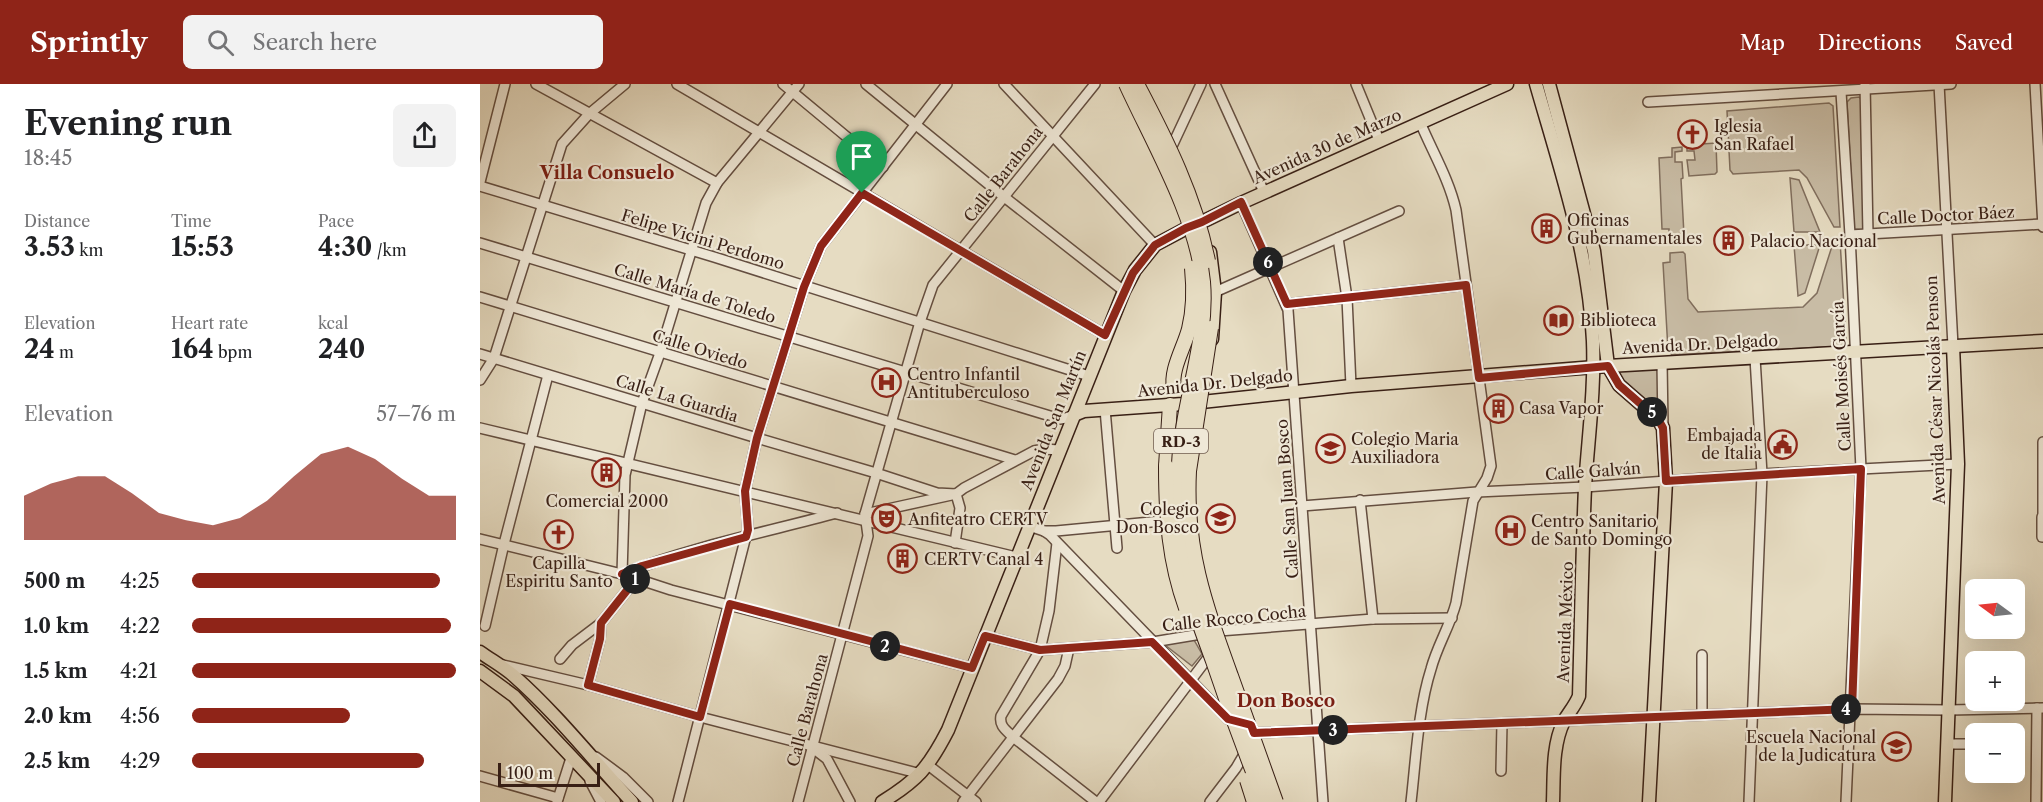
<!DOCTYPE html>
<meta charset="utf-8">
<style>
:root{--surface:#fff;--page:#f2f2f2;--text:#202124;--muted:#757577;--accent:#8f2418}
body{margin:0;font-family:"Libre Caslon Text",serif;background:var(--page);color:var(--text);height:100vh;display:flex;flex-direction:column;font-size:22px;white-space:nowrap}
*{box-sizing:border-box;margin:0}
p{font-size:20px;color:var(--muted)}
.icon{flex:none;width:33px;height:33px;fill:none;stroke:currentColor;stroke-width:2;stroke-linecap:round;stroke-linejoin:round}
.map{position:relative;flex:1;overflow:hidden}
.panel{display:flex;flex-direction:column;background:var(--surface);width:480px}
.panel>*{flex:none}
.needle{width:39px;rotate:285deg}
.fabs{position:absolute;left:1485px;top:495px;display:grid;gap:12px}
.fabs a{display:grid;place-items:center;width:60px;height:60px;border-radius:9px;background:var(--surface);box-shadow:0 6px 24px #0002;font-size:30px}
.scale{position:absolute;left:18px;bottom:15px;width:102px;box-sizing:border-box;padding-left:6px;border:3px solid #381f15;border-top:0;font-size:16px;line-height:21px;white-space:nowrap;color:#381f15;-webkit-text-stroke:4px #efe8d7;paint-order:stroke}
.pin{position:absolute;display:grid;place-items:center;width:51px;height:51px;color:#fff;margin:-62px -26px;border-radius:50% 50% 50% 0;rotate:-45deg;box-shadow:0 0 6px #0007}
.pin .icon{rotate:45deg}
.km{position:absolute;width:30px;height:30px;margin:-15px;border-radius:50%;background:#222;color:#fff;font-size:16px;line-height:30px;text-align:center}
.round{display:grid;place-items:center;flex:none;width:63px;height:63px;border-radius:9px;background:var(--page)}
.headline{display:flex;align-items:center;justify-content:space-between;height:102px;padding:0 24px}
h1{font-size:33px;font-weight:700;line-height:45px}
.metrics{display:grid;grid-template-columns:repeat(3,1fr);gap:9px;height:102px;padding:6px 24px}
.metrics div{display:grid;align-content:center}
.metrics b{font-size:26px;font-weight:700}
.metrics small{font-size:16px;font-weight:400}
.metrics p{font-size:16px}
.chart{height:168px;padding:12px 24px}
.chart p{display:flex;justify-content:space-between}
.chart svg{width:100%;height:108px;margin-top:6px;fill:var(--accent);opacity:.7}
ul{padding:0 24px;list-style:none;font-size:20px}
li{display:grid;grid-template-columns:96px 72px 1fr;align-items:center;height:45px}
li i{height:15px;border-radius:8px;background:var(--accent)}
header{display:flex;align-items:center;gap:36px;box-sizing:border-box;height:84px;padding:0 30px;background:var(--accent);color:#fff}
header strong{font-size:28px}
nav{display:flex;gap:33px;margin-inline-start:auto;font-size:21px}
.search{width:420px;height:54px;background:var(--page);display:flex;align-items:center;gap:15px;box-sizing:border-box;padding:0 21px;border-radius:9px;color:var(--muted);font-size:22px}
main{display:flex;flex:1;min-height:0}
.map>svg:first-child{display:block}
</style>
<header>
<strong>Sprintly</strong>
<div class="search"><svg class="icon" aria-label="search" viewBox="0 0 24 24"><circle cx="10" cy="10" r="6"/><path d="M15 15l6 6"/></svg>Search here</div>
<nav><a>Map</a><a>Directions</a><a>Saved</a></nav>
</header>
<main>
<section class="panel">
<div class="headline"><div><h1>Evening run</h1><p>18:45</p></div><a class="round"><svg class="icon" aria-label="share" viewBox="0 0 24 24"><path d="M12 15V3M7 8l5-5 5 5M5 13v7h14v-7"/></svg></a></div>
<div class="metrics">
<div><p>Distance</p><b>3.53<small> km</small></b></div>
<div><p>Time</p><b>15:53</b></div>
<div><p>Pace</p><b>4:30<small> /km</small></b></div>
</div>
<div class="metrics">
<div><p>Elevation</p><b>24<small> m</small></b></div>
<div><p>Heart rate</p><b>164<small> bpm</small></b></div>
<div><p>kcal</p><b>240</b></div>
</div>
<div class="chart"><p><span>Elevation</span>57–76 m</p>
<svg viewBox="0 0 160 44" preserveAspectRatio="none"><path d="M0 44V26L10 21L20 18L30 18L40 25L50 33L60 36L70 38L80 35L90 28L100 18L110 9L120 6L130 11L140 19L150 26L160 26V44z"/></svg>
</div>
<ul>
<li><b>500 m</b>4:25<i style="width:94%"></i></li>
<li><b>1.0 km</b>4:22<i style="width:98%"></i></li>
<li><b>1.5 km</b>4:21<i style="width:100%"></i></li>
<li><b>2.0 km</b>4:56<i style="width:60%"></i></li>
<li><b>2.5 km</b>4:29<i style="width:88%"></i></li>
</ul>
</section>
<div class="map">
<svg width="1563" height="718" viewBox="0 0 1563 718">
<rect width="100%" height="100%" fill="#e6dcc2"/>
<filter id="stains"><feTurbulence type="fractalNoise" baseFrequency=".00333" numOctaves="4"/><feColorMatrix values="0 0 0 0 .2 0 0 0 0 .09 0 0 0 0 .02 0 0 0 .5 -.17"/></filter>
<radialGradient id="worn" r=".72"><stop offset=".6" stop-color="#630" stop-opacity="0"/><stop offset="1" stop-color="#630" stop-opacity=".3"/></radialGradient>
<!-- green -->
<g fill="#c8bca5" stroke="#806e5d" stroke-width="1.5">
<path d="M 1379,13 L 1382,16 L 1384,146 L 1374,145 L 1367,18 L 1371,14 Z"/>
<path d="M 1349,19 L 1353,22 L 1360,143 L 1354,143 L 1327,94 L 1319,86 L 1253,90 L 1250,86 L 1247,27 Z"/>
<path d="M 1236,59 L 1237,88 L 1235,90 L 1209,92 L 1207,76 L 1215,76 L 1214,67 L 1207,67 L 1207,61 Z"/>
<path d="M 1202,63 L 1202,67 L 1195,68 L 1195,78 L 1202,78 L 1203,94 L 1201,95 L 1204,151 L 1202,154 L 1189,155 L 1189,145 L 1182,145 L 1179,74 L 1192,73 L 1192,64 Z"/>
<path d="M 1310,94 L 1319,96 L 1340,148 L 1314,148 Z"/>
<path d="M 1354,156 L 1360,156 L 1366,257 L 1363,262 L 1192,271 L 1188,266 L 1183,179 L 1190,178 L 1190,169 L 1203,168 L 1205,170 L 1208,215 L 1218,228 L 1323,223 L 1337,209 Z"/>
<path d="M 1314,161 L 1340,161 L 1325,209 L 1318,212 Z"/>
<path d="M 1180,280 L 1181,332 L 1148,307 L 1133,283 Z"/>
<path d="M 687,556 L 714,556 L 722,570 L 712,582 L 685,561 Z"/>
</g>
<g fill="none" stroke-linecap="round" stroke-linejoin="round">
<defs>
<g id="minor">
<path d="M 56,0 L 237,99"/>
<path d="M 197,0 L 625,251"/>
<path d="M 303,0 L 403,83"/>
<path d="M 319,0 L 237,99 L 226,119 L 180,269 L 162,319 L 145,391 L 142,490 C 211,463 286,448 357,429"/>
<path d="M 386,0 L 523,112 L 644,207"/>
<path d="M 524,0 L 675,161"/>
<path d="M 735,0 L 784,108"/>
<path d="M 876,0 L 899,56"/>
<path d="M 1385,0 L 1388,150"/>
<path d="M 1459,0 L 1473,262"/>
<path d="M 1555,0 L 1563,143"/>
<path d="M 1361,8 L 1370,151 L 1381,385 L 1366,718"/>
<path d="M 1168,18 L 1471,0"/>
<path d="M 693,60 L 721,0"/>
<path d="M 0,98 L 25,0"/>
<path d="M 0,102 L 234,173 L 609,292"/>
<path d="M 761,119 L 808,226 L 843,718"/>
<path d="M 1370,151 L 1563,140"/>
<path d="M 858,154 L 867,214 L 871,302"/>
<path d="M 0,159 L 580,335 L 586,334 L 594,331"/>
<path d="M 735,208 L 919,127"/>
<path d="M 0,213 L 535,376"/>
<path d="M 807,220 L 986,201"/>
<path d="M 0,270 L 277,354 L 396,389 L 457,409 L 476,410"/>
<path d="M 1182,278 L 1183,342"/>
<path d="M 0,296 L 14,274 L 82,60 L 109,30 L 145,0"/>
<path d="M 625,325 L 637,464"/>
<path d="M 0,344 L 536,473"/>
<path d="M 1563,358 L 1563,433"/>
<path d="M 880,416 L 893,535"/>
<path d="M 822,422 L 997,408 L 1105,403 L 1282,390 L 1478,380"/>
<path d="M 385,430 L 476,410 L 484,404 L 554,367 L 564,365 L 579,366"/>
<path d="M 549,442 L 564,447 L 576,447 L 692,436"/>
<path d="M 564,447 L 570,451 L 748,635 L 755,637"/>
<path d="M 1562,453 L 1562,433"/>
<path d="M 0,455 L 142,490 L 191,506 L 492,584"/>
<path d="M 475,459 L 480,424 L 476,410"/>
<path d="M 577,459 L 569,527 L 560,566 L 521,632 C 519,642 526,646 533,653 L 616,718"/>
<path d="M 5,542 L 24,460 L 68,291"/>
<path d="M 505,552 L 560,566 L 673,558 L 739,547 L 893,535 L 972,534"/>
<path d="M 1222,571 L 1222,630"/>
<path d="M 80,575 L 92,561 L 121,539"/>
<path d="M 23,581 L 108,601 L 220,633 L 441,690"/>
<path d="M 108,601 L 120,555 L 121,539 L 156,495"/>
<path d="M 771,654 L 774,649 L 1372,625 L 1469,626 L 1563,624"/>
<path d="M 1467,660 L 1496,660"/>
<path d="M 334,665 L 347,675 L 370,718"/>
<path d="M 116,673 L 143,693 L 168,718"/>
<path d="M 448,681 L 496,718"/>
<path d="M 1021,687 L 1022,639"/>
<path d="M 0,692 L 78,714"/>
<path d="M 110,697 L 121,718"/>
<path d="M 77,718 L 91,674"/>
<path d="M 198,718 L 266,452 L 268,446 L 265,407 L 277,354 L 324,203 L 341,162 L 467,0"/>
<path d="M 318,718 L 388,452 L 385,430 L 440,238 L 453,201 L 615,0"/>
<path d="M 483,718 L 578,595 L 585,582 L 589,564"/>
<path d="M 619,718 L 733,567"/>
<path d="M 730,718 L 756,684 L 766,667"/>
<path d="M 931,718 C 936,675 938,626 951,585 C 957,562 970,542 976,519 L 993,417 L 1007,394 L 1011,382 L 976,126 C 969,95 952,67 940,38"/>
<path d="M 1269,718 L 1282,390 L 1275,274"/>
<path d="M 1556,718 L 1557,624"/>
</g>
<g id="major">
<path d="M 1056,0 C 1080,84 1109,169 1113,257 C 1115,306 1108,355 1105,403 C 1102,473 1101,543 1099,612 C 1095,622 1089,628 1084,637 C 1072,661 1074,692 1073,718"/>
<path d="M 1069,0 L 1114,167 L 1128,282 L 1139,301 L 1178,335 L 1183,344 L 1186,397 L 1169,718"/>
<path d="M 730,168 L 735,208 L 732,255"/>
<path d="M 594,331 L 604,327 L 703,320 L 871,302 L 1128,282 L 1563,257"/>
<path d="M 0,568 C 11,576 24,583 34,592 C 77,630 113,676 152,718"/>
<path d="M 0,587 L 34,612 L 134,718"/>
<path d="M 402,718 C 438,696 449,683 468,646 L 644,207 L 655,186 L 675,161 L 707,144 L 722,138 L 761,119 L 1027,0"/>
<path d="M 1465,718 L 1478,380 L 1473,262"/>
</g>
<path id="highway" d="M 686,382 L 690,321"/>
</defs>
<!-- minor casing -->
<use href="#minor" stroke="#644e40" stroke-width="12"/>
<!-- major casing -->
<use href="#major" stroke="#381f15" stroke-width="15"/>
<!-- highway casing -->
<use href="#highway" stroke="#381f15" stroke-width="16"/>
<!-- minor -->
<use href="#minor" stroke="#efe8d7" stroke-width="9"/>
<!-- major -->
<use href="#major" stroke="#e6dcc2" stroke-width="12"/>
<!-- highway -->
<use href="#highway" stroke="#e6dcc2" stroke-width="14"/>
<defs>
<g id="highway-bridge">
<path d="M 646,0 C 673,59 717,134 723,198 C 727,244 713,288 705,333 C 697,375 696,417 700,459 C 704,500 719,539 733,577 C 749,625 766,671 785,718"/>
<path d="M 657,0 C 687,57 715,113 728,177"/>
<path d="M 731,244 L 709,387 C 705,466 725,520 751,592 C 766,634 781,676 796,718"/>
<path d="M 694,305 C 690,286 704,264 709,245 C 714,225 714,204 712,184"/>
<path d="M 686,382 C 686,432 689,477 706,524"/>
<path d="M 767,696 L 774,718"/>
</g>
</defs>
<!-- highway-bridge casing -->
<use href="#highway-bridge" stroke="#381f15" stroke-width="16" stroke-linecap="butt"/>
<!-- highway-bridge -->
<use href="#highway-bridge" stroke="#e6dcc2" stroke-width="14"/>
</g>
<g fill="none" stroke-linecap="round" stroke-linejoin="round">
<defs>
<path id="route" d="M 382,109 L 625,251 L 653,189 L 675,161 L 706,144 L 722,138 L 761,118 L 807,220 L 986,201 L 999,294 L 1128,282 L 1139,301 L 1178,335 L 1183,344 L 1186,397 L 1381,385 L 1372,625 L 774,649 L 771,641 L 748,635 L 672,558 L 560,566 L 505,552 L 492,584 L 250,520 L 220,633 L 108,601 L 120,555 L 121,539 L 156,495 L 142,490 L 162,482 L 266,453 L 268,446 L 265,407 L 277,354 L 324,203 L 341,162 Z"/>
</defs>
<!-- route casing -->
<use href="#route" stroke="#fff" stroke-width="12"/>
<!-- route -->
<use href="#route" stroke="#8f2418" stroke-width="8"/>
</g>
<!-- icons -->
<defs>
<symbol id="church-ring" viewBox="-11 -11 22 22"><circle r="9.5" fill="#efe8d7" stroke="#8f2418" stroke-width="1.5"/><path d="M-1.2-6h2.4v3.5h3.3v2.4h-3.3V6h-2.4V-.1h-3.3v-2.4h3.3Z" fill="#8f2418"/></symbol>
<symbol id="building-ring" viewBox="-11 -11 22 22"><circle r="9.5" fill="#efe8d7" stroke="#8f2418" stroke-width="1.5"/><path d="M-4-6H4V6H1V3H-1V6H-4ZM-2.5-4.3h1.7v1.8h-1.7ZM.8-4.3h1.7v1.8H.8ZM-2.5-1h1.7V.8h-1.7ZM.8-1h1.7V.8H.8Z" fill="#8f2418"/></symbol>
<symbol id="library-ring" viewBox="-11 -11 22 22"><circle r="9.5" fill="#efe8d7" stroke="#8f2418" stroke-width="1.5"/><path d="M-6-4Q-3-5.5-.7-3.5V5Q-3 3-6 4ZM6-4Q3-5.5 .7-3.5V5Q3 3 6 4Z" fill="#8f2418"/></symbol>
<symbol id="hospital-ring" viewBox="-11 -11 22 22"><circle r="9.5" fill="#efe8d7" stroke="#8f2418" stroke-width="1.5"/><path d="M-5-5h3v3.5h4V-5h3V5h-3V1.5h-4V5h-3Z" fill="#8f2418"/></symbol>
<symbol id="civic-ring" viewBox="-11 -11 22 22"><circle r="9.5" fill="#efe8d7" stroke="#8f2418" stroke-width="1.5"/><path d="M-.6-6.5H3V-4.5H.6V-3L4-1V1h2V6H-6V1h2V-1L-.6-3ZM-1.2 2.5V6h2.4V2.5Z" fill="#8f2418"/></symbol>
<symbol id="school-ring" viewBox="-11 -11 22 22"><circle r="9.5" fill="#efe8d7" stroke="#8f2418" stroke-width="1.5"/><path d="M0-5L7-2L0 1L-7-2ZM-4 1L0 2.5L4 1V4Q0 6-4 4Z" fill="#8f2418"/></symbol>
<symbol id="theatre-ring" viewBox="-11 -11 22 22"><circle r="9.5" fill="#efe8d7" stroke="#8f2418" stroke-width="1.5"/><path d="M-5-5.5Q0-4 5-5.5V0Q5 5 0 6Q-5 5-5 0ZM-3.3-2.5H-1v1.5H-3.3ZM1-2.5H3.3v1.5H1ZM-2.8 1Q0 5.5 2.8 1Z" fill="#8f2418"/></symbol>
</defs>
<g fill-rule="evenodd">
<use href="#church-ring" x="1196" y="34" width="33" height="33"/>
<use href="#building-ring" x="1050" y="128" width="33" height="33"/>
<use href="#building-ring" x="1232" y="140" width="33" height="33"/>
<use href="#library-ring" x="1062" y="220" width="33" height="33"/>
<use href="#hospital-ring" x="390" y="282" width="33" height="33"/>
<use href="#building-ring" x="1002" y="308" width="33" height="33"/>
<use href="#civic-ring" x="1286" y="344" width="33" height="33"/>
<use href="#school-ring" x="834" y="348" width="33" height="33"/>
<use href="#building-ring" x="110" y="372" width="33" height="33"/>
<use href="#school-ring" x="724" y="418" width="33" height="33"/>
<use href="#theatre-ring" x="390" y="418" width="33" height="33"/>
<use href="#hospital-ring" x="1014" y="430" width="33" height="33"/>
<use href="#church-ring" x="62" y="434" width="33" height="33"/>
<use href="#building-ring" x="406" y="458" width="33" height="33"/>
<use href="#school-ring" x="1400" y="646" width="33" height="33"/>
</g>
<g text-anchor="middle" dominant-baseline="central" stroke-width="4.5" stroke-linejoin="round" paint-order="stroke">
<!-- shield labels -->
<rect fill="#efe8d7" stroke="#6f5b4f" stroke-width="1.5" x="674" y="345" width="54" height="24" rx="4.5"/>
<g font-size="15" font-weight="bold" fill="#381f15">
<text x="701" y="357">RD-3</text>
</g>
<!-- poi labels -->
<g font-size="16" fill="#381f15" stroke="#efe8d7" text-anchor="start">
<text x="1234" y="42">Iglesia<tspan x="1234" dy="18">San Rafael</tspan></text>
<text x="1087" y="136">Oficinas<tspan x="1087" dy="18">Gubernamentales</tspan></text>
<text x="1270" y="157">Palacio Nacional</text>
<text x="1100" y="236">Biblioteca</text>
<text x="427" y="290">Centro Infantil<tspan x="427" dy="18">Antituberculoso</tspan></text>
<text x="1039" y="324">Casa Vapor</text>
<text x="1282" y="351" text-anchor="end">Embajada<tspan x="1282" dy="18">de Italia</tspan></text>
<text x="871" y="355">Colegio Maria<tspan x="871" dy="18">Auxiliadora</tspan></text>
<text x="127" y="417" text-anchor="middle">Comercial 2000</text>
<text x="719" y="425" text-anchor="end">Colegio<tspan x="719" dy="18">Don Bosco</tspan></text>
<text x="428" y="435">Anfiteatro CERTV</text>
<text x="1051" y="437">Centro Sanitario<tspan x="1051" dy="18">de Santo Domingo</tspan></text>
<text x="444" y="475">CERTV Canal 4</text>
<text x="79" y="479" text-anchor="middle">Capilla<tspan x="79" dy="18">Espiritu Santo</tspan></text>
<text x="1396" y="653" text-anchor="end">Escuela Nacional<tspan x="1396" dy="18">de la Judicatura</tspan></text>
</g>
<!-- street labels -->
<g font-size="16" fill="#381f15" stroke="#efe8d7">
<text transform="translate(847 62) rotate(-24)">Avenida 30 de Marzo</text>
<text transform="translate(523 90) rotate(-52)">Calle Barahona</text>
<text transform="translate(1466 131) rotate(-3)">Calle Doctor Báez</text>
<text transform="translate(223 155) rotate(17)">Felipe Vicini Perdomo</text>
<text transform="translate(215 209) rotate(17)">Calle María de Toledo</text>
<text transform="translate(1220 260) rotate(-3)">Avenida Dr. Delgado</text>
<text transform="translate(220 265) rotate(17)">Calle Oviedo</text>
<text transform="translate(1361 292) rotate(-93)">Calle Moisés García</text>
<text transform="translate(735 299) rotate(-6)">Avenida Dr. Delgado</text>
<text transform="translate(1455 306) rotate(-92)">Avenida César Nicolás Penson</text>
<text transform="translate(197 314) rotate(17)">Calle La Guardia</text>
<text transform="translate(573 336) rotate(-68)">Avenida San Martín</text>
<text transform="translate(1113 387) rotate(-4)">Calle Galván</text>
<text transform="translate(807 415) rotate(-94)">Calle San Juan Bosco</text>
<text transform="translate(754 534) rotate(-6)">Calle Rocco Cocha</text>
<text transform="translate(1085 538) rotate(-88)">Avenida México</text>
<text transform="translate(327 626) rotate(-75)">Calle Barahona</text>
</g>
<!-- neighbourhood labels -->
<g font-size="18" font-weight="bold" fill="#7a1f14" stroke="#efe8d7">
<text x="127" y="89">Villa Consuelo</text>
<text x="806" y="617">Don Bosco</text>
</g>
</g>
<rect width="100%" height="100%" filter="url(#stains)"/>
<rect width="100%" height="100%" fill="url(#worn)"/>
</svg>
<div class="fabs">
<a><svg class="needle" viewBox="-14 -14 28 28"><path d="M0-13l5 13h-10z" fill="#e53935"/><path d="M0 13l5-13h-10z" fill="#757577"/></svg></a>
<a>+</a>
<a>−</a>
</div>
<div class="scale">100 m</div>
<div class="pin" style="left:382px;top:109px;background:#1e9e55"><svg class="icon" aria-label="arrive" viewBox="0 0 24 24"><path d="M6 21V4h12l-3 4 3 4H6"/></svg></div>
<b class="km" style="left:155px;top:495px">1</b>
<b class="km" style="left:405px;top:562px">2</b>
<b class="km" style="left:853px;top:646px">3</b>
<b class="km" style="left:1366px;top:625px">4</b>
<b class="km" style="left:1172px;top:328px">5</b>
<b class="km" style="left:788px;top:178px">6</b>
</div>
</main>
